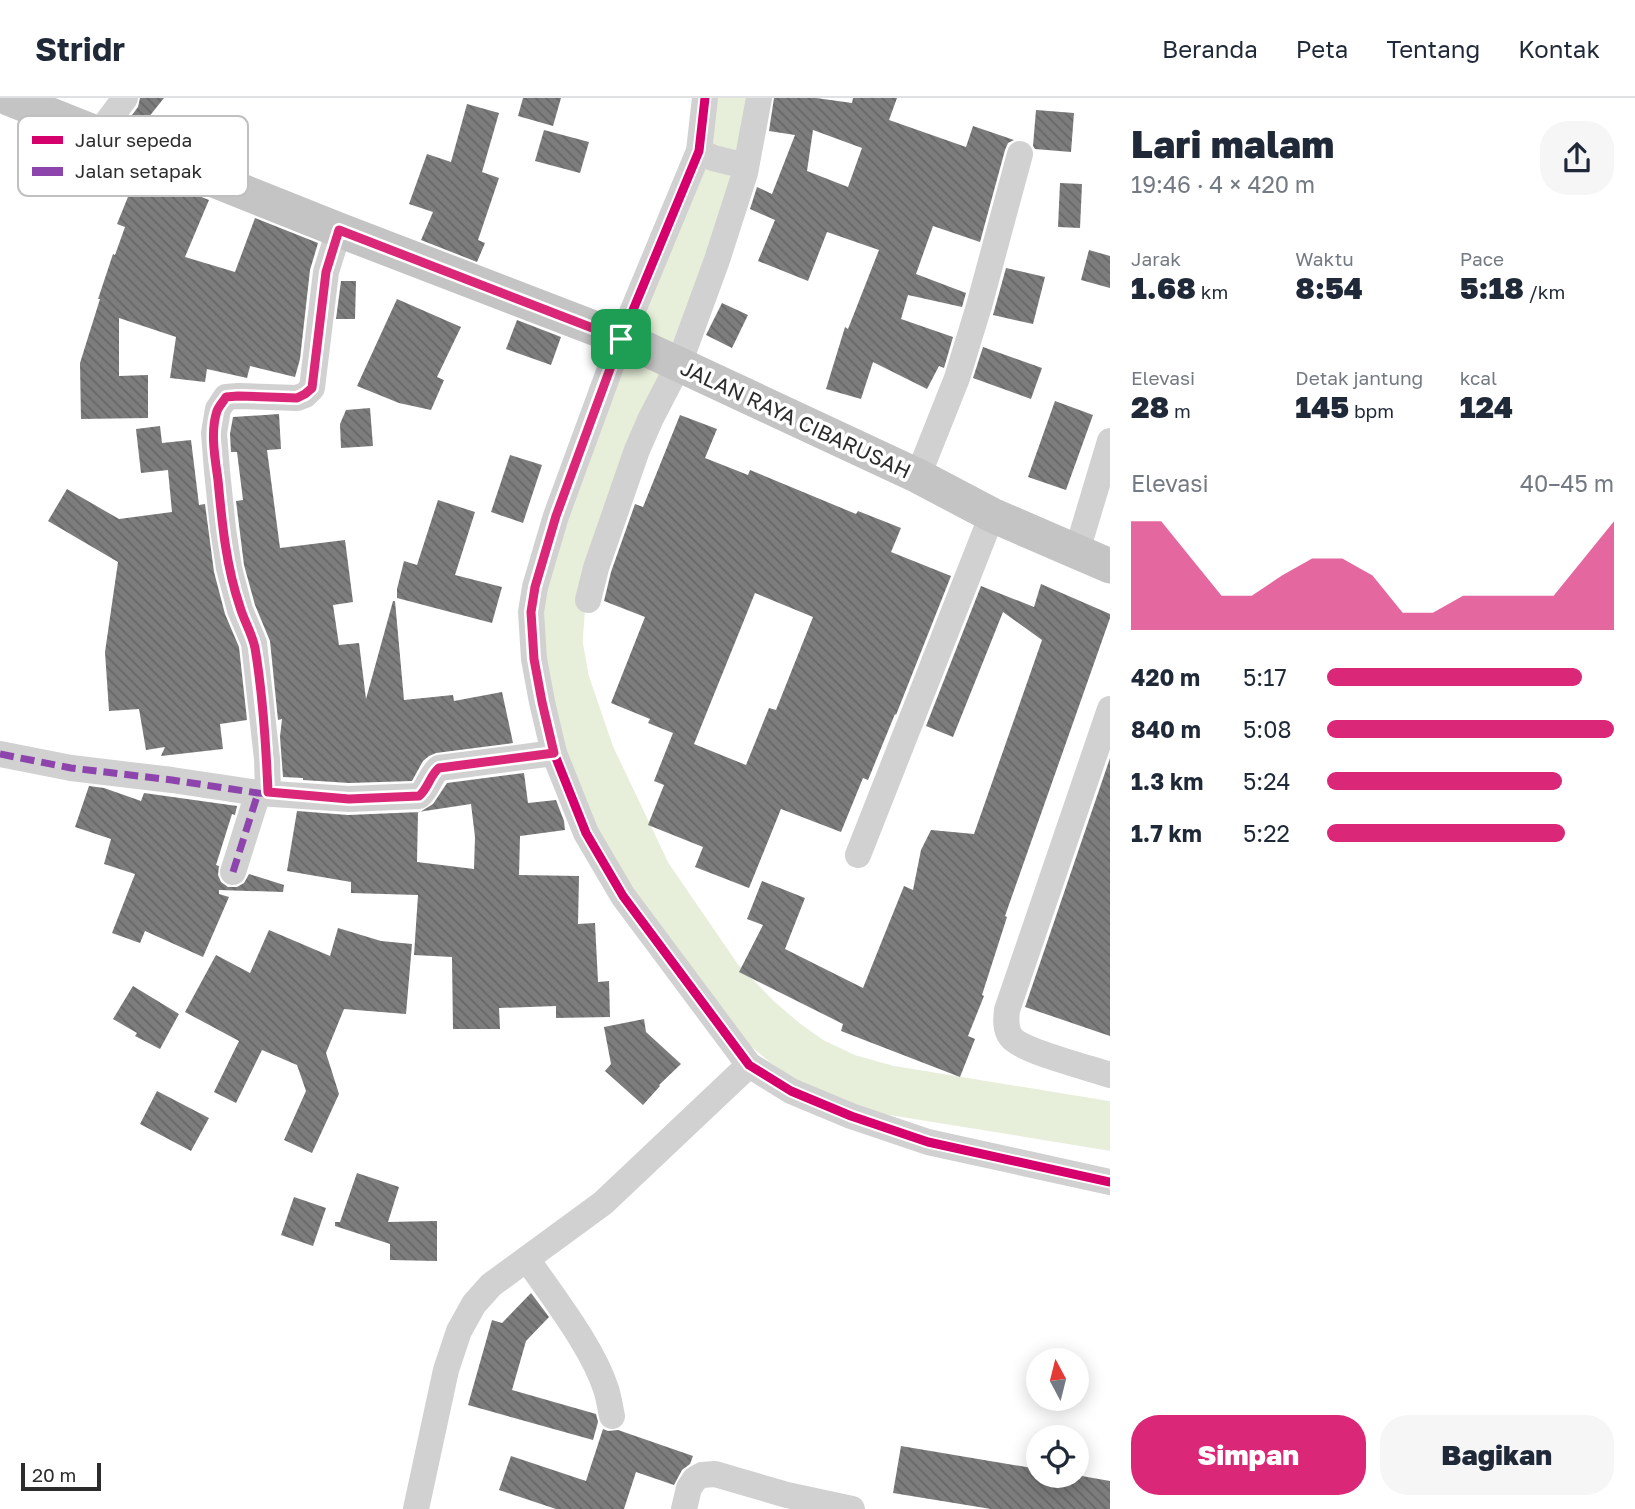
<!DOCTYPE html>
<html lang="id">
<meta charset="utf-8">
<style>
:root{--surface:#fff;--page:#f6f6f7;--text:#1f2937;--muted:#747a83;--line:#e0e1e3;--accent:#db2777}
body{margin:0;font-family:"Golos Text",sans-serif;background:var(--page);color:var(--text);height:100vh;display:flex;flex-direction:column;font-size:26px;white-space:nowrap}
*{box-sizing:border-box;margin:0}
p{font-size:23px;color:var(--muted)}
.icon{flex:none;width:38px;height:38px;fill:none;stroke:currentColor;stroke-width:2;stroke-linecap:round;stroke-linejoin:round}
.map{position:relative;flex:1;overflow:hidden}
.side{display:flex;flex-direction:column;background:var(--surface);width:525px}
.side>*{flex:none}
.needle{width:46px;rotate:353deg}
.controls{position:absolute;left:1026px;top:1250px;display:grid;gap:14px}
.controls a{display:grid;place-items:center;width:63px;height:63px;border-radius:50%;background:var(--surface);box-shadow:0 4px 18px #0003;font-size:35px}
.scale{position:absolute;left:21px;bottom:18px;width:80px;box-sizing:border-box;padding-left:7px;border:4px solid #2c2c2c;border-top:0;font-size:19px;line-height:24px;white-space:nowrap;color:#2c2c2c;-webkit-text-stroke:5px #fff;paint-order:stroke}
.pin{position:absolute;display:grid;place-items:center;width:60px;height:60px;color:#fff;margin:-30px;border-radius:14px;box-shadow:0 4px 10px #0006}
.round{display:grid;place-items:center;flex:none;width:74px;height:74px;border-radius:28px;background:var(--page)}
.summary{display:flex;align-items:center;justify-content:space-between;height:119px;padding:0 21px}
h1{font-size:38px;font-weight:800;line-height:52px}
.metrics{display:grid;grid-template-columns:repeat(3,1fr);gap:10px;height:119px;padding:7px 21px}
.metrics div{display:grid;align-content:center}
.metrics b{font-size:30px;font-weight:800}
.metrics small{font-size:19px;font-weight:400}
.metrics p{font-size:19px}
.chart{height:196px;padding:14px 21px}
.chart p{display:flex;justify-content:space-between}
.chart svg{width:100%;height:126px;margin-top:7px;fill:var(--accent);opacity:.7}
.cta{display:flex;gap:14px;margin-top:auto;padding:14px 21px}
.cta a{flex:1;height:80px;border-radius:28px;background:var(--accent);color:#fff;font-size:28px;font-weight:800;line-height:80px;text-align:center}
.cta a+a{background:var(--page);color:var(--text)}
ul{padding:0 21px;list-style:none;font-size:23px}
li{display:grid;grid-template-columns:112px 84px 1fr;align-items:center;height:52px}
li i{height:18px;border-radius:9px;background:var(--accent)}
header{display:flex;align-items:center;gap:42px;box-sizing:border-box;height:98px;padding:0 35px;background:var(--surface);border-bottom:2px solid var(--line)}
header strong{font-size:33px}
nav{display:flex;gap:38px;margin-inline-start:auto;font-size:24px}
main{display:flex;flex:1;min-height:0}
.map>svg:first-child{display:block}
</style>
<header>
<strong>Stridr</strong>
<nav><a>Beranda</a><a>Peta</a><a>Tentang</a><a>Kontak</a></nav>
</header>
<main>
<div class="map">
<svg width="1110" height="1411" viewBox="0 0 1110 1411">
<defs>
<pattern id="building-back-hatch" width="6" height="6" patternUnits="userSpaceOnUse" patternTransform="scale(1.75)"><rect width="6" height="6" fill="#7d7d7d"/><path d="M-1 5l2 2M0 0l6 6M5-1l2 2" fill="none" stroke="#676767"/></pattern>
</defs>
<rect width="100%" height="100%" fill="#fff"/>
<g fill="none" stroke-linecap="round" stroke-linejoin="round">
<!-- river -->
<path stroke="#e7eed9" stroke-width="49" d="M 736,0 L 735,25 L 719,90 L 664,216 L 616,346 L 575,437 L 563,477 L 558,545 L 565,584 L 590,657 L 647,777 L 719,882 L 758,922 L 785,945 L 812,964 L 846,980 L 889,992 L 1110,1028"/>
</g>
<!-- building -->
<g fill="url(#building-back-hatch)" fill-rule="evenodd">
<path d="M 140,0 L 164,0 L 140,30 L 129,21 L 138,9 Z"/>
<path d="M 523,0 L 561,0 L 553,28 L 518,18 Z"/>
<path d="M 774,0 L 816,0 L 852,5 L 853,0 L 897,0 L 889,22 L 966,49 L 973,28 L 1014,42 L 1008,45 L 1005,52 L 980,144 L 933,128 L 916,176 L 966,195 L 962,209 L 908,197 L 901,221 L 953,239 L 944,270 L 939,268 L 927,291 L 873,264 L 861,301 L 826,291 L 845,229 L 848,231 L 879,152 L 827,134 L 808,183 L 758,163 L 775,122 L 750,111 L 757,89 L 772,96 L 795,37 L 769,33 ZM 813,32 L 862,50 L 848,89 L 807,73 Z"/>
<path d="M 467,6 L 499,15 L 482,74 L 499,80 L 478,142 L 485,145 L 477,164 L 421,142 L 433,114 L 409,106 L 427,56 L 451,64 Z"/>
<path d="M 1036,12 L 1074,15 L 1071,54 L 1035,51 L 1033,48 Z"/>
<path d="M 544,32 L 589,44 L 580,75 L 535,63 Z"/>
<path d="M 138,74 L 209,102 L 185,159 L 235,174 L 255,120 L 318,145 L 310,172 L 300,261 L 295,279 L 250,268 L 247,280 L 207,271 L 205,284 L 170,280 L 176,239 L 119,220 L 119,278 L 148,277 L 148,320 L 81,321 L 80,265 L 100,201 L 98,201 L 113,156 L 115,157 L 125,129 L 117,126 Z"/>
<path d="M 1060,85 L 1082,86 L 1080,130 L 1058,129 Z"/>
<path d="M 1089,152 L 1110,158 L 1110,190 L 1081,182 Z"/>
<path d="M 1006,170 L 1045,179 L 1033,226 L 993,217 Z"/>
<path d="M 341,183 L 356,183 L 355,221 L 336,221 Z"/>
<path d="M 397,201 L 461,229 L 437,279 L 444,282 L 431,312 L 399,305 L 357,288 Z"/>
<path d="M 722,205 L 748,217 L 732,250 L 706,237 Z"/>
<path d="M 517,222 L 561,239 L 551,267 L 506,251 Z"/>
<path d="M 983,249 L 1042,270 L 1031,301 L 973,280 Z"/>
<path d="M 1055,303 L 1093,317 L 1066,392 L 1028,379 Z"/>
<path d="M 370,310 L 373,348 L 341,350 L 340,326 L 346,312 Z"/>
<path d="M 279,316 L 281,351 L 267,352 L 280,450 L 345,442 L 353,504 L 333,507 L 339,547 L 359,545 L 366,601 L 393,503 L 395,503 L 404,602 L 453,597 L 454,603 L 502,594 L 513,645 L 436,655 L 429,658 L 423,663 L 412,683 L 349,685 L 303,682 L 303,680 L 283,679 L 280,639 L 282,621 L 278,622 L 270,543 L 255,507 L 244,467 L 236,403 L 243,402 L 237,354 L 231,354 L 230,336 L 233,319 Z"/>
<path d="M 680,317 L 717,331 L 705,360 L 748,377 L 750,372 L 856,416 L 858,413 L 901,430 L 891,454 L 951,478 L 896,617 L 895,616 L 868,682 L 863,680 L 841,734 L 781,711 L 749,790 L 695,769 L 703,749 L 648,727 L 664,687 L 654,683 L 673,635 L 648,625 L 650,621 L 611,605 L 645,519 L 604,503 L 611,474 L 635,406 L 643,409 ZM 755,495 L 813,519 L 776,612 L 769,610 L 746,667 L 694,646 Z"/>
<path d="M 160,328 L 162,345 L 191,342 L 199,407 L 205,406 L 214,474 L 225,516 L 239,549 L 247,622 L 220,626 L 223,651 L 161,658 L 165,649 L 146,652 L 139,611 L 109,613 L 105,554 L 118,464 L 48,423 L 67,391 L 119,421 L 172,414 L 168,372 L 141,375 L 136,331 Z"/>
<path d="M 510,357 L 542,367 L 523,425 L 491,414 Z"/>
<path d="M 438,402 L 475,414 L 455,477 L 502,489 L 492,525 L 397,500 L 397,491 L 404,463 L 417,467 Z"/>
<path d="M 1041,486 L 1110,516 L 1110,520 L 1005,818 L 1007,819 L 982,897 L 984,898 L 968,938 L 975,941 L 960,979 L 841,933 L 843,926 L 739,874 L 763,827 L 747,821 L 762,783 L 805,800 L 785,851 L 863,890 L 904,788 L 913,792 L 921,752 L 931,732 L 974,736 L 1042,542 L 1003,514 L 953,639 L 926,628 L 981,488 L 1034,509 Z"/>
<path d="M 1110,660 L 1110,938 L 1025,909 Z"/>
<path d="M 524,675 L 528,705 L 556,702 L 564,723 L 565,732 L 520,738 L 519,777 L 579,778 L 578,826 L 595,825 L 598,884 L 609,883 L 610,919 L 556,920 L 556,908 L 499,910 L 500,931 L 453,931 L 452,859 L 414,857 L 418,797 L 351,795 L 351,784 L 287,773 L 297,713 L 348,717 L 420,714 L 433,706 L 447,685 ZM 471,706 L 475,739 L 474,771 L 417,764 L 418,714 Z"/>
<path d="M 89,688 L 104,690 L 141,703 L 144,695 L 237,708 L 235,717 L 232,716 L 216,767 L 219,768 L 218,777 L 221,784 L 228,789 L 237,789 L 244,785 L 249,776 L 284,787 L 283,794 L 219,792 L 219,796 L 229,799 L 203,859 L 145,833 L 140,845 L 112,835 L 135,776 L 104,766 L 111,741 L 75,729 Z"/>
<path d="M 338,830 L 381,843 L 412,846 L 406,916 L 344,911 L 326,955 L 339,996 L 312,1055 L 284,1042 L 306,993 L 297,967 L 262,952 L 236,1005 L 214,994 L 239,943 L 185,914 L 216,857 L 250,875 L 269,832 L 330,858 Z"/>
<path d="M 133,888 L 179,916 L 160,951 L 135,938 L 137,935 L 113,921 Z"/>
<path d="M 644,921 L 646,934 L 681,966 L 659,987 L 660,988 L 643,1007 L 605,973 L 611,966 L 604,929 Z"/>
<path d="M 157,993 L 209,1020 L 191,1053 L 140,1026 Z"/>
<path d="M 357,1075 L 399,1089 L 388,1124 L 437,1123 L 437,1163 L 390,1162 L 390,1146 L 335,1128 L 335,1124 L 340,1124 Z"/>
<path d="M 294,1099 L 326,1110 L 313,1148 L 281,1137 Z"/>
<path d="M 531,1195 L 549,1219 L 526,1243 L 512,1292 L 596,1316 L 598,1324 L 593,1342 L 468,1307 L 492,1222 L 502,1225 Z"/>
<path d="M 603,1331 L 608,1333 L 618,1332 L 693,1358 L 690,1366 L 682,1372 L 674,1387 L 636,1374 L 624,1411 L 556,1411 L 499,1392 L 511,1358 L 586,1383 Z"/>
<path d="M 901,1348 L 1038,1371 L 1038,1377 L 1076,1377 L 1110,1383 L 1110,1411 L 991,1411 L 893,1395 Z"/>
</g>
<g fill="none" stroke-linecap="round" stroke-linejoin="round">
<!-- minor -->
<g stroke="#d1d1d1" stroke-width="26">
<path d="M 705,0 L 699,53 L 621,241 L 556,418 L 535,489 L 531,514 L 534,561 L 542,604 L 554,655 L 586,735 L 623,798 L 749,967 L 791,993 L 851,1018 L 928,1044 L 1110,1084"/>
<path d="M 99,35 L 125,0"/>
<path d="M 699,53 L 713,60 L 746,68"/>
<path d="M 918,378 L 957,280 L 979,208 L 1020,56"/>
<path d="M 1077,453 L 1110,343"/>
<path d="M 588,502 L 596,470 L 637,352 L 651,320 L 679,266 L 717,162 L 745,75 L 759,0"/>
<path d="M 1110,611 L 1007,912 C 1006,921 1005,931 1011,939 C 1021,953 1090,970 1110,977"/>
<path d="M 0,656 L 71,670 L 172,682 L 258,695 L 349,701 L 419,698 C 428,691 430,677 439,670 L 554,655"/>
<path d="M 268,694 L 267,661 L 254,545 L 240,512 L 229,470 L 223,431 L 217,373 L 214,335 L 218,311 L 226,299 L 238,298 L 297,300 L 305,297 L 312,290 L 326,174 L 339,132"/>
<path d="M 858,757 L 992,417"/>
<path d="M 233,774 L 258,695"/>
<path d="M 527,1161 C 553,1199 592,1248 606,1291 C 609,1300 610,1309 612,1318"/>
<path d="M 416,1411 L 446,1272 L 459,1233 L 474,1206 L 491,1187 L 603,1105 L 749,967"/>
<path d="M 684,1411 L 689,1390 L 695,1381 L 702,1377 L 715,1376 L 787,1397 L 852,1411"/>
</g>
<!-- major -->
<path stroke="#c4c4c4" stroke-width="35" d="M 8,0 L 339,132 L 633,245 L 918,378 L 992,417 L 1110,468"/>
<!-- quiet -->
<g stroke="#8e44ad" stroke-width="7" stroke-dasharray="14 7" stroke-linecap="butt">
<path d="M 0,656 L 71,670 L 172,682 L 258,695 L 349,701 L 419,698 C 428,691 430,677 439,670 L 554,655"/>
<path d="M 233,774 L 258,695"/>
</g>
<defs>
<g id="cycleway">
<path d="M 705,0 L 699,53 L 621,241 L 556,418 L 535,489 L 531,514 L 534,561 L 542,604 L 554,655 L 586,735 L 623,798 L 749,967 L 791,993 L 851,1018 L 928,1044 L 1110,1084"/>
<path d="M 268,694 L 267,661 L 254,545 L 240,512 L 229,470 L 223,431 L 217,373 L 214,335 L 218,311 L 226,299 L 238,298 L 297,300 L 305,297 L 312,290 L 326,174 L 339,132"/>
</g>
</defs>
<!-- cycleway casing -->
<use href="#cycleway" stroke="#fff" stroke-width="13"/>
<!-- cycleway -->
<use href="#cycleway" stroke="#d6006c" stroke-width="9"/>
</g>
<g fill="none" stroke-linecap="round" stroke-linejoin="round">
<defs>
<path id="route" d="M 339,132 L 621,241 L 556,418 L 535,489 L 531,514 L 534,561 L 542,604 L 554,655 L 439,670 C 430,677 428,691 419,698 L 349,701 L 268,694 C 266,646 263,597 255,550 C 252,535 244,523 240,509 C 226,468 222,425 218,382 C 215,360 210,334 217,313 C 219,308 223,304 226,299 L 238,298 L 297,300 L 305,296 L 312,290 L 326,174 Z"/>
</defs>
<!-- route casing -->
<use href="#route" stroke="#fff" stroke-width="14"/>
<!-- route -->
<use href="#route" stroke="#db2777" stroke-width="9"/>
</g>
<g text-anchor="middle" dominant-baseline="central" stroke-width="7" stroke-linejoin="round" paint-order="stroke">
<!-- street labels -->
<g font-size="21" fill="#2c2c2c" stroke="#fff">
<text transform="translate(796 321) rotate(25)">JALAN RAYA CIBARUSAH</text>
</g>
</g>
<!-- legend -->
<rect x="18" y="18" width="230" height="80" rx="10" fill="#fff" stroke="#c0c0c0" stroke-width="2"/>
<rect x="32" y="38" width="31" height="8" fill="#d6006c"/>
<rect x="32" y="69" width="31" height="9" fill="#8e44ad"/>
<g font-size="19" fill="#2c2c2c">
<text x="75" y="49">Jalur sepeda</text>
<text x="75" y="80">Jalan setapak</text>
</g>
</svg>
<div class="controls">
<a><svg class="needle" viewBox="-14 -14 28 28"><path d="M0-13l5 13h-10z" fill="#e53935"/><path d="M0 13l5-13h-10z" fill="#747a83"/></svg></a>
<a><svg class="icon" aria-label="locate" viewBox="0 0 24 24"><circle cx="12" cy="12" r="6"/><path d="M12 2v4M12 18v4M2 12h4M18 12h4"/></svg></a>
</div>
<div class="scale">20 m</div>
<div class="pin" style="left:621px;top:241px;background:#1e9e55"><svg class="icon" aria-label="arrive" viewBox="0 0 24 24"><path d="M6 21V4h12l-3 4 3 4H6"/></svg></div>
</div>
<section class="side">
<div class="summary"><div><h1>Lari malam</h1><p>19:46 · 4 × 420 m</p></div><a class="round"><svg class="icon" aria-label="share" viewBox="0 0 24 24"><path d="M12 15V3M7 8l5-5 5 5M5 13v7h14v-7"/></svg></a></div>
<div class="metrics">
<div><p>Jarak</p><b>1.68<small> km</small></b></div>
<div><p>Waktu</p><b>8:54</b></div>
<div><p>Pace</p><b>5:18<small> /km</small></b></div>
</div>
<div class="metrics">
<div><p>Elevasi</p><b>28<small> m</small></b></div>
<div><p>Detak jantung</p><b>145<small> bpm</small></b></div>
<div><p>kcal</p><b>124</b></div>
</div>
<div class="chart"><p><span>Elevasi</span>40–45 m</p>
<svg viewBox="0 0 160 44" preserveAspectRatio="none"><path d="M0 44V6L10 6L20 19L30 32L40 32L50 25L60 19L70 19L80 25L90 38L100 38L110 32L120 32L130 32L140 32L150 19L160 6V44z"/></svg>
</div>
<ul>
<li><b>420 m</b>5:17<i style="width:89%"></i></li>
<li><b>840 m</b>5:08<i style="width:100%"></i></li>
<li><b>1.3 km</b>5:24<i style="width:82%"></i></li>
<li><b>1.7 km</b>5:22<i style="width:83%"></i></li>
</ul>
<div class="cta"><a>Simpan</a><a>Bagikan</a></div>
</section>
</main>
